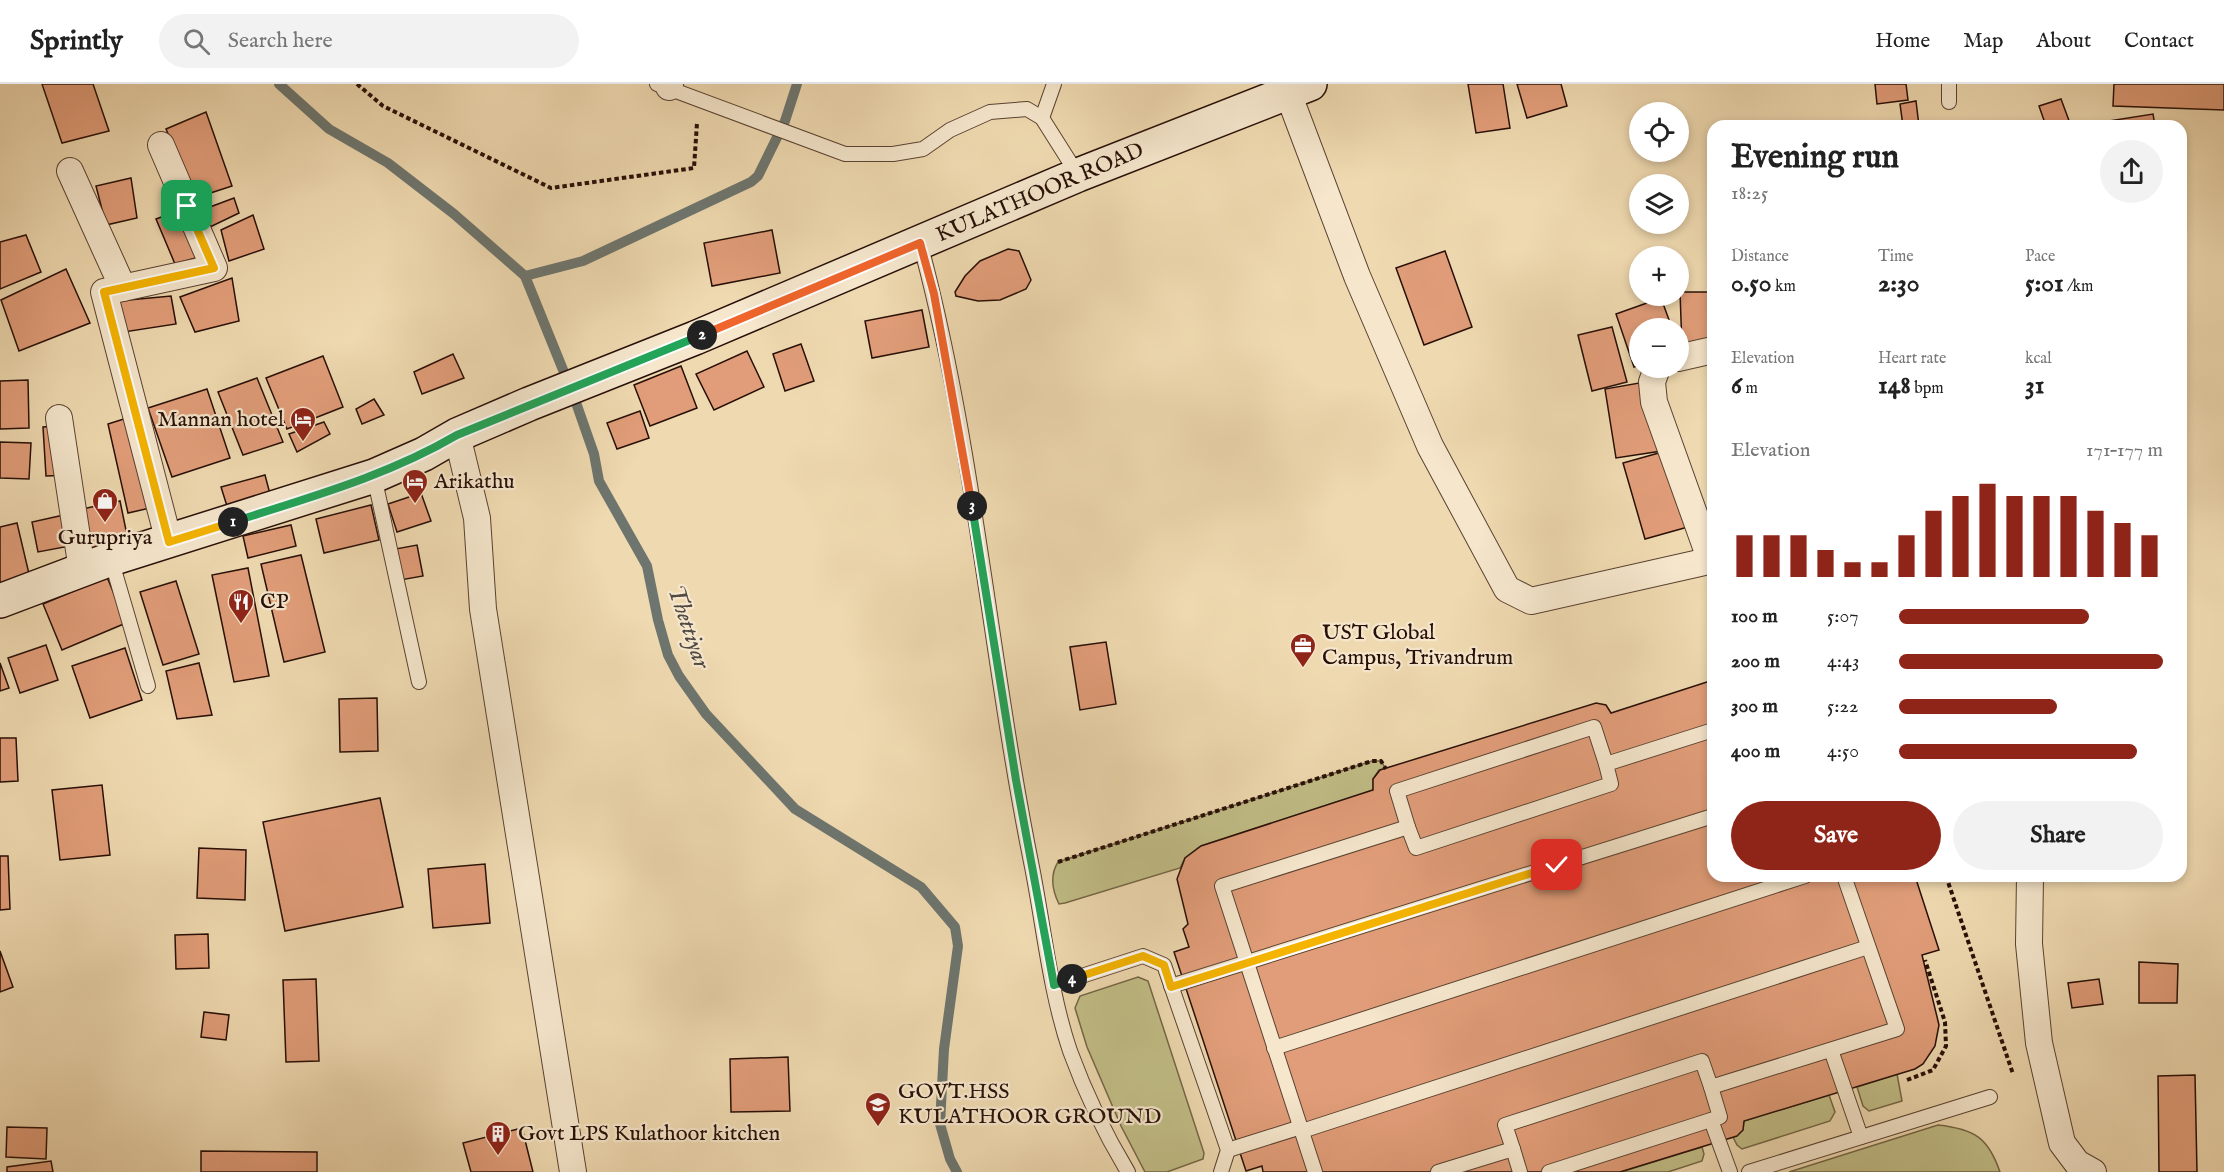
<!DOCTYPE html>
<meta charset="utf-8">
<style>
:root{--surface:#fff;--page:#f2f2f2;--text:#222;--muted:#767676;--line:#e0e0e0;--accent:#8f2418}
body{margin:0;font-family:"IM FELL English",serif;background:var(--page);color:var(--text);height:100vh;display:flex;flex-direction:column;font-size:22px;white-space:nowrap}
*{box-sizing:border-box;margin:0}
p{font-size:20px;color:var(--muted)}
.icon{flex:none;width:33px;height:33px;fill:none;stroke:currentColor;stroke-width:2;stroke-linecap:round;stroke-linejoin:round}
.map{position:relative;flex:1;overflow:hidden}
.panel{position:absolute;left:1707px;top:36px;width:480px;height:762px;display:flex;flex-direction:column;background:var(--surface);border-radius:18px;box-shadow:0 3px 9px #0003}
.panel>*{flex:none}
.tools{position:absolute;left:1629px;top:18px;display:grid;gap:12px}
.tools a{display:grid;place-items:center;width:60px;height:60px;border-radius:50%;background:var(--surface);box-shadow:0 3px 9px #0003;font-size:30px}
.pin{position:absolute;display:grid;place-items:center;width:51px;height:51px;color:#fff;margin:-26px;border-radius:12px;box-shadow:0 3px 9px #0006}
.km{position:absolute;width:30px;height:30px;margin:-15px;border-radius:50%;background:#222;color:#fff;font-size:16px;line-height:30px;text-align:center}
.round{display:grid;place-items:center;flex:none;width:63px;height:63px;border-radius:32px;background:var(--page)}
.head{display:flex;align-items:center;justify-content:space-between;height:102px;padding:0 24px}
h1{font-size:33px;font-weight:800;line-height:45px}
.figures{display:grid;grid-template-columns:repeat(3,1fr);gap:9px;height:102px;padding:6px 24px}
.figures div{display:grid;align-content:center}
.figures b{font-size:26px;font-weight:800}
.figures small{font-size:16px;font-weight:400}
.figures p{font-size:16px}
.chart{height:168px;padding:12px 24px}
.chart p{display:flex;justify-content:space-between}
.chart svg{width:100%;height:108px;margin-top:6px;stroke:var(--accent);stroke-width:6}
.cta{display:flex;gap:12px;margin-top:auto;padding:12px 24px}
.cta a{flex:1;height:69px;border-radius:36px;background:var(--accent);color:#fff;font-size:24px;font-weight:800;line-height:69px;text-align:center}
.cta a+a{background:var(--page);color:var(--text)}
ul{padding:0 24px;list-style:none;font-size:20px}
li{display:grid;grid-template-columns:96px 72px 1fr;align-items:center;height:45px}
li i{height:15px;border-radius:8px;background:var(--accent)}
header{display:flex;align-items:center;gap:36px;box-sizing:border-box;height:84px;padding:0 30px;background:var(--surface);border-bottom:2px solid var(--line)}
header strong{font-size:28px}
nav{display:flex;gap:33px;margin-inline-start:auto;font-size:21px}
.search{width:420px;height:54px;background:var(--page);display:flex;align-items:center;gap:15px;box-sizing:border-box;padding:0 21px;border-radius:33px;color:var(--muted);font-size:22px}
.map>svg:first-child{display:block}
</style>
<header>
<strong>Sprintly</strong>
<div class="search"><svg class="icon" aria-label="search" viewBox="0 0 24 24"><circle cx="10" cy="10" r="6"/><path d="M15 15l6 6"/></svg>Search here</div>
<nav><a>Home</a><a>Map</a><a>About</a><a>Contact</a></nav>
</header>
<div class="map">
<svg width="2224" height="1088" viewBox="0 0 2224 1088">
<rect width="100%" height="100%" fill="#efd9b0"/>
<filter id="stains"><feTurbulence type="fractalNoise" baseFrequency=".00333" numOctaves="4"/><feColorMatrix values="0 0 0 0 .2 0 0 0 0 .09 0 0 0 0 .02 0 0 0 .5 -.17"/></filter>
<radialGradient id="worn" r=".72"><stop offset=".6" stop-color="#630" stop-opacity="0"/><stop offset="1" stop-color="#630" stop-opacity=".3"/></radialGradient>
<!-- green -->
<g fill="#c1bd86" stroke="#746646" stroke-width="1.5">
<path d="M 1372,677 L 1381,677 L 1386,685 L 1379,686 L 1373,695 L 1373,706 L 1201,762 L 1185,774 L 1180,784 L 1065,819 L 1059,820 C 1052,806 1050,791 1058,778 Z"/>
<path d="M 1138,893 L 1148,897 L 1204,1069 L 1203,1075 L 1167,1088 L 1145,1088 L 1121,1042 L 1087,963 L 1075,924 L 1080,912 Z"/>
<path d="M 1897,990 L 1902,1017 L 1869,1027 L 1863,1022 L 1857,1003 Z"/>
<path d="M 1829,1011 L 1835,1028 L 1830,1037 L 1742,1065 L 1737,1061 L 1733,1053 L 1743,1046 L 1744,1037 Z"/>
<path d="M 1938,1041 C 1974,1045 1988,1053 2000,1088 L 1789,1088 Z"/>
<path d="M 1702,1063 L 1704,1070 L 1702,1077 L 1668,1088 L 1621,1088 Z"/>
</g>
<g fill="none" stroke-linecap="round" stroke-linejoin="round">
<!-- stream -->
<g stroke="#6d756e" stroke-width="10">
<path d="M 279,0 L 329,45 L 388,79 L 454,130 L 525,192 L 574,313 L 594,370 L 599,397 L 647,482 L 658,536 L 668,571 L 679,592 L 706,630 L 795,725 L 921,803 L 955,843 L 958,862 L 944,965 L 940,1040 L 950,1075 L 957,1088"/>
<path d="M 525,192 L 583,177 L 751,98 L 758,92 L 785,37 L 797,0"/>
</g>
</g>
<!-- building -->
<g fill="#e19d79" stroke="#270f07" stroke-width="1.5">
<path d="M 42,0 L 93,0 L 109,47 L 62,59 Z"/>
<path d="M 1468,0 L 1503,0 L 1510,44 L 1476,49 Z"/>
<path d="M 1517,0 L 1561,0 L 1567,22 L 1527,34 Z"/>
<path d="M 1875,0 L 1906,0 L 1908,16 L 1877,20 Z"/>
<path d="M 2114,0 L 2224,0 L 2224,26 L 2113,22 Z"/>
<path d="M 2061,15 L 2071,42 L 2046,42 L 2039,22 Z"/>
<path d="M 1916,17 L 1919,42 L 1903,42 L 1900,20 Z"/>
<path d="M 206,28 L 232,102 L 195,114 L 166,45 Z"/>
<path d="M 2153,30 L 2155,42 L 2103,42 L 2102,38 Z"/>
<path d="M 131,94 L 137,134 L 106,141 L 96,102 Z"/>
<path d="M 234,114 L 239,129 L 210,143 L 202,126 Z"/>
<path d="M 181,126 L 199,173 L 175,180 L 156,135 Z"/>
<path d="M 253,131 L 264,165 L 229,177 L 221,146 Z"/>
<path d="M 772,146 L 780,189 L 712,202 L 704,159 Z"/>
<path d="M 26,151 L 41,188 L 0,205 L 0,158 Z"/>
<path d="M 1008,165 L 1019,167 L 1031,196 L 1026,205 L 1000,216 L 978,217 L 956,212 L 955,208 L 965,192 L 980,177 Z"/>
<path d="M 1445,167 L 1472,243 L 1424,261 L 1396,184 Z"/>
<path d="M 66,185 L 90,239 L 19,267 L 1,216 Z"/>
<path d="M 232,194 L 239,237 L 195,248 L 180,213 Z"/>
<path d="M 1680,208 L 1713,208 L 1713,262 L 1682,263 Z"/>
<path d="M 171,212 L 176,240 L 124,248 L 118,217 Z"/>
<path d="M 1661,214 L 1672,244 L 1640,244 L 1640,281 L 1634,283 L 1616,230 Z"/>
<path d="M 922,226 L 929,263 L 872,274 L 865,237 Z"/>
<path d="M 1612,243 L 1627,298 L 1592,307 L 1578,251 Z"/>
<path d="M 801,260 L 814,297 L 785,307 L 773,270 Z"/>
<path d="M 747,267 L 764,303 L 714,326 L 696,290 Z"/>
<path d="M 453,270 L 464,294 L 422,310 L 414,288 Z"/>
<path d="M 323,272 L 343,323 L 287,345 L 266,294 Z"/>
<path d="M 681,282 L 697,324 L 650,342 L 634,301 Z"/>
<path d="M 257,294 L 283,358 L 243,371 L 218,308 Z"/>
<path d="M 28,296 L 29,344 L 0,345 L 0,297 Z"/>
<path d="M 1656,296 L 1668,366 L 1616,374 L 1605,305 Z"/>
<path d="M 207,305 L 230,374 L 172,393 L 148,324 Z"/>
<path d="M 374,315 L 384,331 L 362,340 L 356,325 Z"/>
<path d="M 640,327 L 649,354 L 617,365 L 607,339 Z"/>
<path d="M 127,334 L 150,424 L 128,429 L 108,340 Z"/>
<path d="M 324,338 L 330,350 L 297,368 L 289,350 Z"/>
<path d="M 72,341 L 74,391 L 46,392 L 43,343 Z"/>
<path d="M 0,358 L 31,359 L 29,395 L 0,394 Z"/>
<path d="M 1673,365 L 1695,441 L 1645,455 L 1623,379 Z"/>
<path d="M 265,391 L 270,410 L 227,422 L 221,403 Z"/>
<path d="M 421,409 L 431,437 L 397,448 L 388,420 Z"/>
<path d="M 120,417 L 128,456 L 91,464 L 82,425 Z"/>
<path d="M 371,421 L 379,456 L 324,469 L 316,435 Z"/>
<path d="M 64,431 L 70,462 L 38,468 L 32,438 Z"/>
<path d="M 17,439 L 30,494 L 0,504 L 0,443 Z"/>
<path d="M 291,441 L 296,462 L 248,474 L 243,452 Z"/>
<path d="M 417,461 L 423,492 L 395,497 L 390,466 Z"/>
<path d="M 301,471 L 325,568 L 284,578 L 261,480 Z"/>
<path d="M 248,484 L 269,592 L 234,598 L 212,491 Z"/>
<path d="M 107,493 L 126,539 L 62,566 L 43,520 Z"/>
<path d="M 176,497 L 199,570 L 163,581 L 140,508 Z"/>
<path d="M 1106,558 L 1116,620 L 1080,626 L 1070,563 Z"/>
<path d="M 46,561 L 58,596 L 20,609 L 8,574 Z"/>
<path d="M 125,564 L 142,616 L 90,634 L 72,582 Z"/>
<path d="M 0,579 L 9,604 L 0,607 Z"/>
<path d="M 199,579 L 212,631 L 177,635 L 166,587 Z"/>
<path d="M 1713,596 L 1713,792 L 1915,792 L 1939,866 L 1922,871 L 1939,941 L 1935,962 L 1923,980 L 1915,985 L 1744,1037 L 1743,1046 L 1737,1052 L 1620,1088 L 1263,1088 L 1262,1082 L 1246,1087 L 1174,868 L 1189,863 L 1183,845 L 1188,840 L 1177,795 L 1185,774 L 1201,762 L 1373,706 L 1373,695 L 1380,686 L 1596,619 L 1606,621 L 1611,629 Z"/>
<path d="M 377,614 L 378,667 L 340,668 L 339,615 Z"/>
<path d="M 0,654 L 16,654 L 18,697 L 0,698 Z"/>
<path d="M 102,701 L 110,771 L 60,776 L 52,706 Z"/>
<path d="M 380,714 L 403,823 L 285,847 L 263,738 Z"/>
<path d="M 199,764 L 246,766 L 245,816 L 197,814 Z"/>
<path d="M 0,772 L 8,772 L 10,825 L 0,826 Z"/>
<path d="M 485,780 L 490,839 L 433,844 L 428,785 Z"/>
<path d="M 208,850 L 209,884 L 176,885 L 175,851 Z"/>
<path d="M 0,867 L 13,903 L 0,908 Z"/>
<path d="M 2139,878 L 2178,880 L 2177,919 L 2139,919 Z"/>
<path d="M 316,895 L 319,977 L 286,978 L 283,896 Z"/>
<path d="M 2099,895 L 2103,920 L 2072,924 L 2068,899 Z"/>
<path d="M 204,928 L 229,931 L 226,956 L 201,953 Z"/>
<path d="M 788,973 L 790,1027 L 731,1028 L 730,975 Z"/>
<path d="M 2195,991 L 2197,1088 L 2159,1088 L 2158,992 Z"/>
<path d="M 7,1043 L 47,1044 L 46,1075 L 6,1073 Z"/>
<path d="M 522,1044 L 533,1088 L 471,1088 L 463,1059 Z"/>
<path d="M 201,1067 L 317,1068 L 317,1088 L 201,1088 Z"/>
<path d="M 51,1077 L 53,1088 L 7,1088 L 7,1083 Z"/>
</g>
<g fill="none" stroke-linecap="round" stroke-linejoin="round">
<defs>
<g id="lane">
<path d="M 657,0 L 845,70 L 893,70 L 923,65 L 950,46 L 990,28 L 1027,25 L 1042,34 L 1078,91"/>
<path d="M 1949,0 L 1949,18"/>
<path d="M 1042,34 L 1054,0"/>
<path d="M 920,159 C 975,363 990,576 1032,783 C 1044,844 1050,908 1070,967 C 1085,1008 1105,1050 1128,1088"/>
<path d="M 374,392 L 419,598"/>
<path d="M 111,475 L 148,602"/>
<path d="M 1408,743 L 1397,707 L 1594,643 L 1606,680"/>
<path d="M 1054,901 L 1143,872 L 1164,881 L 1228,1066 L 1221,1088"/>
<path d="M 1171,902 L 1713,732"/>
<path d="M 1274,964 L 1805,792"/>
<path d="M 1831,966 L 1861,1053"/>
<path d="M 1711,1036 L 1730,1088"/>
<path d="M 1302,1047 L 1868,863"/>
<path d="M 1513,1065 L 1520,1088"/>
<path d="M 1228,1066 L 1301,1043"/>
<path d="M 1315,1088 L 1222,802 L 1408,743 L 1416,764 L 1611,700 L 1606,680 L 1713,646"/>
<path d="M 1438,1088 L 1513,1065 L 1505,1041 L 1702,977 L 1711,1003 L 1897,945 L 1844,792"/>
<path d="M 1549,1088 L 1720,1033 L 1711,1003"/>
<path d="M 1749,1088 L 1990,1013"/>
</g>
<g id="street">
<path d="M 669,3 L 670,0"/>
<path d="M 1288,9 L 1357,192 L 1430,362 L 1507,505 L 1531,517 L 1713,476"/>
<path d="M 161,61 L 214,184 L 104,208 L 169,458"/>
<path d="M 70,87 L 123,204"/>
<path d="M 1678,274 L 1713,266"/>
<path d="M 1657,284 L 1652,298 L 1654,318 L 1711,477"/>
<path d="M 59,334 L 82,486"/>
<path d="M 457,351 L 477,434 L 483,525 L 573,1088"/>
<path d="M 2030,792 L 2029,860 L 2039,959 L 2062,1059 L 2077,1079 L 2093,1088"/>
</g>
<path id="secondary" d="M 0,517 L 111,475 L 374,392 L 424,370 L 457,351 L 529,320 L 695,254 L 1078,91 L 1310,0"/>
</defs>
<!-- lane casing -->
<use href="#lane" stroke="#594231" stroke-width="16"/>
<!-- street casing -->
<use href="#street" stroke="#594231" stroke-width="28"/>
<!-- secondary casing -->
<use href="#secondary" stroke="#270f07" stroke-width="36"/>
<!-- path -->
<g stroke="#270f07" stroke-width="4" stroke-dasharray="4.5 3" stroke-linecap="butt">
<path d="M 357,0 L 383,22 L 551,104 L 694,84 L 697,39"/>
<path d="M 1058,778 L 1372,677 L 1381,677 L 1386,685"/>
<path d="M 1946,792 L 2013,990"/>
<path d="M 1907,996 L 1933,986 L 1946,962 L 1945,938 L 1925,876"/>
</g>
<!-- lane -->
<use href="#lane" stroke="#f5e6cc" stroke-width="14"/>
<!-- street -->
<use href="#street" stroke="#f5e6cc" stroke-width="26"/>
<!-- secondary -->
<use href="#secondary" stroke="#f5e6cc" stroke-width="33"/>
</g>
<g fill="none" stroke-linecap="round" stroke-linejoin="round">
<defs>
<path id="split-1" d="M 187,122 L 214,184 L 104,208 L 169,458 L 233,438"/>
<path id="split-2" d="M 233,438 C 310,413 387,392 457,351 L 702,251"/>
<path id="split-3" d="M 702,251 L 920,159 L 934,210 L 972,422"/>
<path id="split-4" d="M 972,422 L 1016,696 L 1054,901 L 1072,895"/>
<path id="split-5" d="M 1072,895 L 1143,872 L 1164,881 L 1171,903 L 1557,781"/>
</defs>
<!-- split-1 casing -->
<use href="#split-1" stroke="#fff" stroke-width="12"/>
<!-- split-2 casing -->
<use href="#split-2" stroke="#fff" stroke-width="12"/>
<!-- split-3 casing -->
<use href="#split-3" stroke="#fff" stroke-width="12"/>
<!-- split-4 casing -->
<use href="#split-4" stroke="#fff" stroke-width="12"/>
<!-- split-5 casing -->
<use href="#split-5" stroke="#fff" stroke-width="12"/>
<!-- split-1 -->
<use href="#split-1" stroke="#f5b400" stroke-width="8"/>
<!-- split-2 -->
<use href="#split-2" stroke="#22a559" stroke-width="8"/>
<!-- split-3 -->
<use href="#split-3" stroke="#f0652b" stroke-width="8"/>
<!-- split-4 -->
<use href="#split-4" stroke="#22a559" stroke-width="8"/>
<!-- split-5 -->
<use href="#split-5" stroke="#f5b400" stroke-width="8"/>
</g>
<!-- icons -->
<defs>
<symbol id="hotel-pin" viewBox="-11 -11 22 30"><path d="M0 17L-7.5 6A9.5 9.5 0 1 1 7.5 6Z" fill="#8f2418" stroke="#f5e6cc"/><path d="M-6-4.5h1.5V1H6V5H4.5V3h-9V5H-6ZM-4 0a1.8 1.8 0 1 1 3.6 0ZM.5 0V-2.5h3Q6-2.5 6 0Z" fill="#fff"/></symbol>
<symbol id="shop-pin" viewBox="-11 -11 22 30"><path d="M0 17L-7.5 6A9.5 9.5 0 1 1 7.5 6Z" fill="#8f2418" stroke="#f5e6cc"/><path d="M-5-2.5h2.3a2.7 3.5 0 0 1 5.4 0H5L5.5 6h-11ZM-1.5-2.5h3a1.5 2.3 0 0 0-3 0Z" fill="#fff"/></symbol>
<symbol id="restaurant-pin" viewBox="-11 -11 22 30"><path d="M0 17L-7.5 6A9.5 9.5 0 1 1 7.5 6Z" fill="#8f2418" stroke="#f5e6cc"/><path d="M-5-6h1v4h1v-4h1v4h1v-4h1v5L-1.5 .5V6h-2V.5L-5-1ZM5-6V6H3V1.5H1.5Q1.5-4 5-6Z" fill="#fff"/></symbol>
<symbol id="office-pin" viewBox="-11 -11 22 30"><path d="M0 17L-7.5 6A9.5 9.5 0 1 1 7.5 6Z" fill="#8f2418" stroke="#f5e6cc"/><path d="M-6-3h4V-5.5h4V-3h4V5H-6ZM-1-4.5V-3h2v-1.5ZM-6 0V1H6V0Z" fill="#fff"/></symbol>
<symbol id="school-pin" viewBox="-11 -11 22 30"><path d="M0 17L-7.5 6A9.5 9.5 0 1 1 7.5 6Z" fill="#8f2418" stroke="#f5e6cc"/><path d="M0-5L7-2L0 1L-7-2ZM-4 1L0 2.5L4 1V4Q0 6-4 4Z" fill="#fff"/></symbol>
<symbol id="building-pin" viewBox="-11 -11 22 30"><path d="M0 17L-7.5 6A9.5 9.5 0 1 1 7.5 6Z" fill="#8f2418" stroke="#f5e6cc"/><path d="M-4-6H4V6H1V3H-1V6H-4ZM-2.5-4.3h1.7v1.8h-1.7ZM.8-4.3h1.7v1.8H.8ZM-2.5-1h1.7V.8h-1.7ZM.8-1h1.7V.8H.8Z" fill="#fff"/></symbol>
</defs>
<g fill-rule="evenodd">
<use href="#hotel-pin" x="288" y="321" width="30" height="40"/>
<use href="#hotel-pin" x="400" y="383" width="30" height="40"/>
<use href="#shop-pin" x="90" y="402" width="30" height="40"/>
<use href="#restaurant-pin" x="226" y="503" width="30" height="40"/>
<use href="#office-pin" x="1288" y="547" width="30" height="40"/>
<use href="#school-pin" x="863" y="1006" width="30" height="40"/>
<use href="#building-pin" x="483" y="1035" width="30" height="40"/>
</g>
<g text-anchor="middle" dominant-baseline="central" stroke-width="4.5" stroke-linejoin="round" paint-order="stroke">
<!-- street labels -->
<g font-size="22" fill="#270f07" stroke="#f5e6cc">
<text transform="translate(1040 109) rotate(-23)">KULATHOOR ROAD</text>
</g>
<!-- poi labels -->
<g font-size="22" fill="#270f07" stroke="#f5e6cc" text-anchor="start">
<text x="284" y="336" text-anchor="end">Mannan hotel</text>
<text x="434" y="398">Arikathu</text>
<text x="105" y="454" text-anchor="middle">Gurupriya</text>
<text x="260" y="518">CP</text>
<text x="1322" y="549">UST Global<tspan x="1322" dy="25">Campus, Trivandrum</tspan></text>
<text x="898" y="1008">GOVT.HSS<tspan x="898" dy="25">KULATHOOR GROUND</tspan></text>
<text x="518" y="1050">Govt LPS Kulathoor kitchen</text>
</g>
<!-- water labels -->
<g font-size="24" font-style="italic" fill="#504a43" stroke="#f5e6cc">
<text transform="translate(688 543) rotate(71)">Thettiyar</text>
</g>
</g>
<rect width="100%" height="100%" filter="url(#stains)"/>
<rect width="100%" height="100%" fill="url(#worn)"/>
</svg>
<div class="tools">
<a><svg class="icon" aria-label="locate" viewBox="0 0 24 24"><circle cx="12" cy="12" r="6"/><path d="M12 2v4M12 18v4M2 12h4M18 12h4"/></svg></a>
<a><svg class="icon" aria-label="layers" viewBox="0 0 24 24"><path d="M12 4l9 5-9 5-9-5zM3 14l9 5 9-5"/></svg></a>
<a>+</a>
<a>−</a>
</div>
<div class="pin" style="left:187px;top:122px;background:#1e9e55"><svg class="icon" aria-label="arrive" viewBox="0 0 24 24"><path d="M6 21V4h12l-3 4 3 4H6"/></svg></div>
<div class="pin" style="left:1557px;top:781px;background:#d93025"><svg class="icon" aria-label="check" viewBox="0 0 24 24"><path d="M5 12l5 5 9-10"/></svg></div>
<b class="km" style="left:233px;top:438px">1</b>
<b class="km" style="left:702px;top:251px">2</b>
<b class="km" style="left:972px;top:422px">3</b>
<b class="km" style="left:1072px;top:895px">4</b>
<section class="panel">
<div class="head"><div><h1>Evening run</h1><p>18:25</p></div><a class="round"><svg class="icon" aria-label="share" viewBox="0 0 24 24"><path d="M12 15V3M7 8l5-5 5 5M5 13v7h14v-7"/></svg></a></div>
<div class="figures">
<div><p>Distance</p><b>0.50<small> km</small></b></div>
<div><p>Time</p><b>2:30</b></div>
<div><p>Pace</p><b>5:01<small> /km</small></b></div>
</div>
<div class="figures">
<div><p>Elevation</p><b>6<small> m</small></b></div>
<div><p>Heart rate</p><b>148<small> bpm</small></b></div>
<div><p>kcal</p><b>31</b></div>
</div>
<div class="chart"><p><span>Elevation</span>171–177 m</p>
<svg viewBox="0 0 160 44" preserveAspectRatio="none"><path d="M5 44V27M15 44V27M25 44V27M35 44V33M45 44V38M55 44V38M65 44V27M75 44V17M85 44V11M95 44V6M105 44V11M115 44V11M125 44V11M135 44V17M145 44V22M155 44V27"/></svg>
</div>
<ul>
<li><b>100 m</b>5:07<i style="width:72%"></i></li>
<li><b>200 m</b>4:43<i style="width:100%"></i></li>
<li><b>300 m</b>5:22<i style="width:60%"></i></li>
<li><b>400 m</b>4:50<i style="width:90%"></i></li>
</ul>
<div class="cta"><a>Save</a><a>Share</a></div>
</section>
</div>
